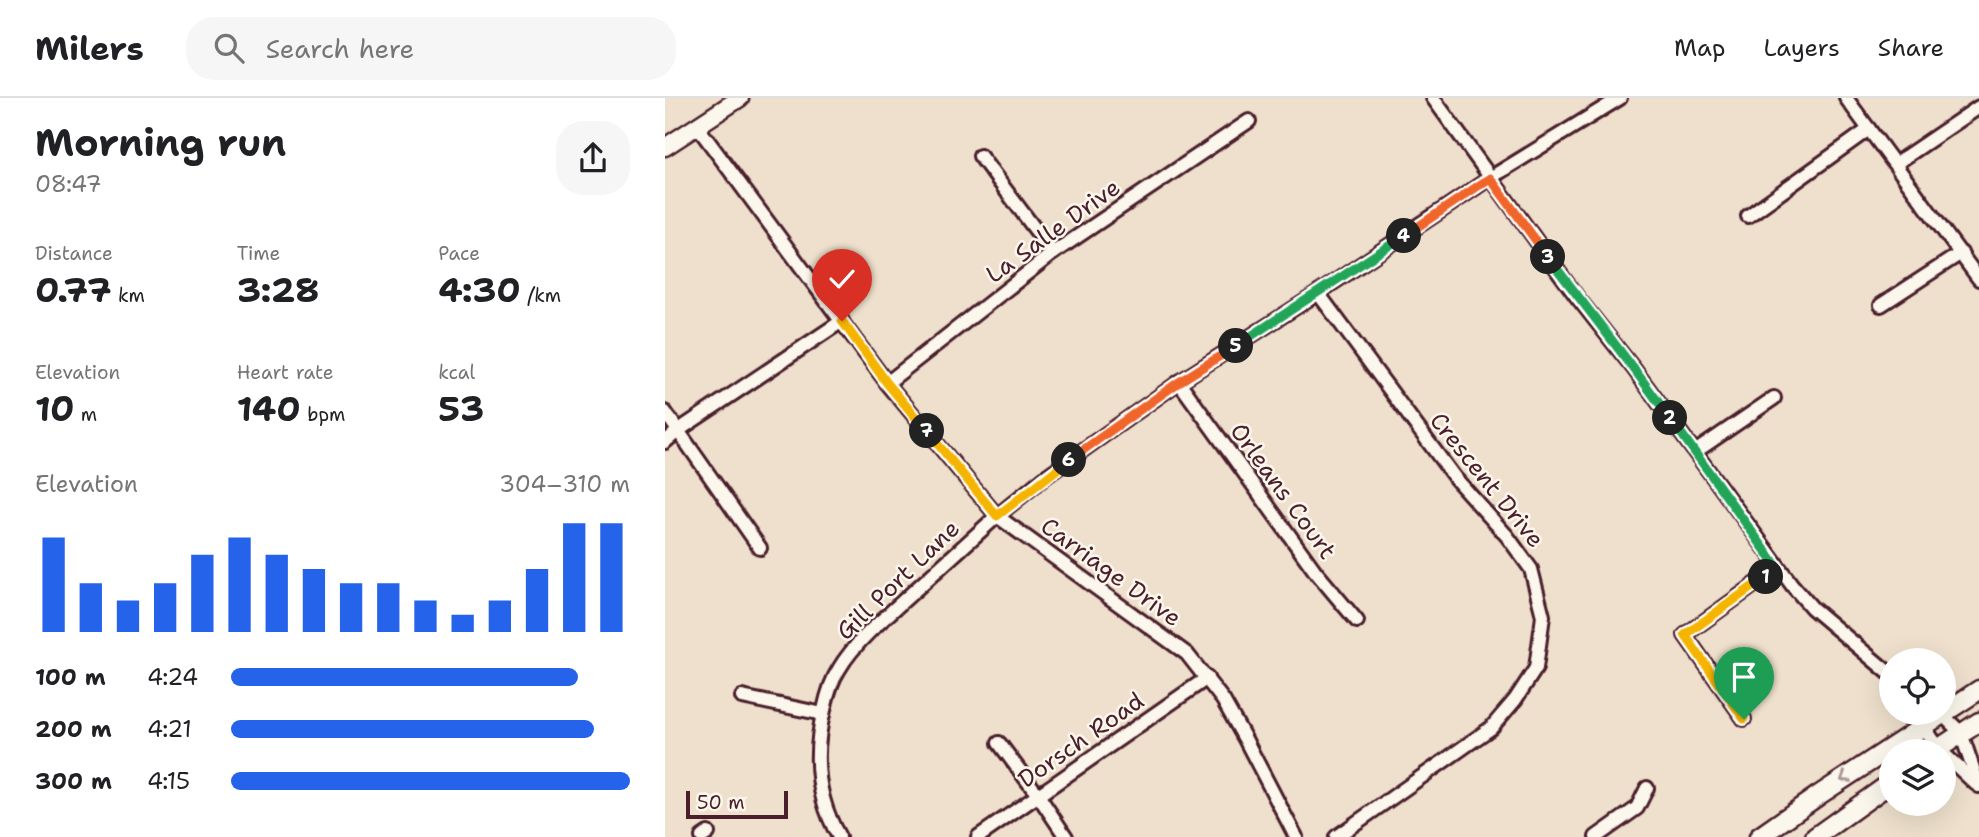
<!DOCTYPE html>
<meta charset="utf-8">
<style>
:root{--surface:#fff;--page:#f6f6f6;--text:#202124;--muted:#757577;--line:#e0e0e0;--accent:#2563eb}
body{margin:0;font-family:"Shantell Sans",sans-serif;background:var(--page);color:var(--text);height:100vh;display:flex;flex-direction:column;font-size:26px;white-space:nowrap}
*{box-sizing:border-box;margin:0}
p{font-size:23px;color:var(--muted)}
.icon{flex:none;width:38px;height:38px;fill:none;stroke:currentColor;stroke-width:2;stroke-linecap:round;stroke-linejoin:round}
.map{position:relative;flex:1;overflow:hidden}
.side{display:flex;flex-direction:column;background:var(--surface);width:665px}
.side>*{flex:none}
.tools{position:absolute;left:1214px;top:550px;display:grid;gap:14px}
.tools a{display:grid;place-items:center;width:77px;height:77px;border-radius:50%;background:var(--surface);box-shadow:0 7px 28px #0002;font-size:35px}
.scale{position:absolute;left:21px;bottom:18px;width:102px;box-sizing:border-box;padding-left:7px;border:4px solid #4a1f2b;border-top:0;font-size:19px;line-height:24px;white-space:nowrap;color:#4a1f2b;-webkit-text-stroke:5px #fbf7ec;paint-order:stroke}
.pin{position:absolute;display:grid;place-items:center;width:60px;height:60px;color:#fff;margin:-72px -30px;border-radius:50% 50% 50% 0;rotate:-45deg;box-shadow:0 0 7px #0007}
.pin .icon{rotate:45deg}
.km{position:absolute;width:35px;height:35px;margin:-18px;border-radius:50%;background:#222;color:#fff;font-size:19px;line-height:35px;text-align:center}
.round{display:grid;place-items:center;flex:none;width:74px;height:74px;border-radius:28px;background:var(--page)}
.headline{display:flex;align-items:center;justify-content:space-between;height:119px;padding:0 35px}
h1{font-size:38px;font-weight:700;line-height:52px}
.stats{display:grid;grid-template-columns:repeat(3,1fr);gap:10px;height:119px;padding:7px 35px}
.stats div{display:grid;align-content:center}
.stats b{font-size:35px;font-weight:700}
.stats small{font-size:19px;font-weight:400}
.stats p{font-size:19px}
.chart{height:196px;padding:14px 35px}
.chart p{display:flex;justify-content:space-between}
.chart svg{width:100%;height:126px;margin-top:7px;stroke:var(--accent);stroke-width:6}
ul{padding:0 35px;list-style:none;font-size:23px}
li{display:grid;grid-template-columns:112px 84px 1fr;align-items:center;height:52px}
li i{height:18px;border-radius:9px;background:var(--accent)}
header{display:flex;align-items:center;gap:42px;box-sizing:border-box;height:98px;padding:0 35px;background:var(--surface);border-bottom:2px solid var(--line)}
header strong{font-size:33px}
nav{display:flex;gap:38px;margin-inline-start:auto;font-size:24px}
.search{width:490px;height:63px;background:var(--page);display:flex;align-items:center;gap:18px;box-sizing:border-box;padding:0 24px;border-radius:28px;color:var(--muted);font-size:26px}
main{display:flex;flex:1;min-height:0}
.map>svg:first-child{display:block}
</style>
<header>
<strong>Milers</strong>
<div class="search"><svg class="icon" aria-label="search" viewBox="0 0 24 24"><circle cx="10" cy="10" r="6"/><path d="M15 15l6 6"/></svg>Search here</div>
<nav><a>Map</a><a>Layers</a><a>Share</a></nav>
</header>
<main>
<section class="side">
<div class="headline"><div><h1>Morning run</h1><p>08:47</p></div><a class="round"><svg class="icon" aria-label="share" viewBox="0 0 24 24"><path d="M12 15V3M7 8l5-5 5 5M5 13v7h14v-7"/></svg></a></div>
<div class="stats">
<div><p>Distance</p><b>0.77<small> km</small></b></div>
<div><p>Time</p><b>3:28</b></div>
<div><p>Pace</p><b>4:30<small> /km</small></b></div>
</div>
<div class="stats">
<div><p>Elevation</p><b>10<small> m</small></b></div>
<div><p>Heart rate</p><b>140<small> bpm</small></b></div>
<div><p>kcal</p><b>53</b></div>
</div>
<div class="chart"><p><span>Elevation</span>304–310 m</p>
<svg viewBox="0 0 160 44" preserveAspectRatio="none"><path d="M5 44V11M15 44V27M25 44V33M35 44V27M45 44V17M55 44V11M65 44V17M75 44V22M85 44V27M95 44V27M105 44V33M115 44V38M125 44V33M135 44V22M145 44V6M155 44V6"/></svg>
</div>
<ul>
<li><b>100 m</b>4:24<i style="width:87%"></i></li>
<li><b>200 m</b>4:21<i style="width:91%"></i></li>
<li><b>300 m</b>4:15<i style="width:100%"></i></li>
</ul>
</section>
<div class="map">
<svg width="1314" height="739" viewBox="0 0 1314 739">
<rect width="100%" height="100%" fill="#eee0cc"/>
<filter id="ink" filterUnits="userSpaceOnUse"><feTurbulence type="fractalNoise" baseFrequency=".0143" numOctaves="2"/><feDisplacementMap in="SourceGraphic" scale="14" xChannelSelector="R" yChannelSelector="G"/><feConvolveMatrix kernelMatrix="1 2 1 2 8 2 1 2 1" color-interpolation-filters="sRGB"/></filter>
<g filter="url(#ink)">
<g fill="none" stroke-linecap="round" stroke-linejoin="round">
<defs>
<g id="minor">
<path d="M 768,0 L 912,199 L 969,271 L 1127,487 L 1147,510 L 1224,575"/>
<path d="M 1181,0 L 1314,181"/>
<path d="M 32,28 L 222,285 L 332,418 L 522,556 L 558,602 L 580,641 L 631,739"/>
<path d="M 315,58 L 388,155"/>
<path d="M 1230,66 L 1314,9"/>
<path d="M 1083,118 L 1204,31"/>
<path d="M 653,195 L 790,380 L 842,438 L 866,471 L 878,518 L 871,570 L 850,602 L 826,630 L 671,739"/>
<path d="M 1216,207 L 1296,155"/>
<path d="M 514,284 L 650,473 L 692,523"/>
<path d="M 222,285 L 388,155 L 584,23"/>
<path d="M 0,314 L 95,450"/>
<path d="M 0,344 L 14,332 L 177,223"/>
<path d="M 1030,354 L 1109,300"/>
<path d="M 77,599 L 158,616"/>
<path d="M 1248,614 L 1276,653"/>
<path d="M 1275,614 L 1296,635 L 1314,688"/>
<path d="M 1079,621 L 1020,537 L 1113,470"/>
<path d="M 334,645 L 373,697 L 401,739"/>
<path d="M 1279,656 L 1311,686"/>
<path d="M 37,739 L 43,735"/>
<path d="M 174,739 C 151,699 148,656 159,612 C 162,598 166,583 174,571 C 182,557 193,545 205,533 L 332,418 L 380,379 L 514,284 L 653,195 L 825,80 L 955,0"/>
<path d="M 313,739 L 542,580"/>
<path d="M 931,739 L 972,710 L 982,690"/>
</g>
<path id="tertiary" d="M 0,49 L 75,0"/>
<g id="secondary">
<path d="M 1270,653 L 1314,624"/>
<path d="M 1094,739 L 1154,697 L 1314,592"/>
<path d="M 1150,739 L 1227,684"/>
</g>
</defs>
<!-- minor casing -->
<use href="#minor" stroke="#4a1f2b" stroke-width="18"/>
<!-- tertiary casing -->
<use href="#tertiary" stroke="#4a1f2b" stroke-width="21"/>
<!-- secondary casing -->
<use href="#secondary" stroke="#4a1f2b" stroke-width="23"/>
<!-- minor -->
<use href="#minor" stroke="#fbf7ec" stroke-width="12"/>
<!-- tertiary -->
<use href="#tertiary" stroke="#fbf7ec" stroke-width="16"/>
<!-- secondary -->
<use href="#secondary" stroke="#fbf7ec" stroke-width="18"/>
</g>
<!-- one-way arrows -->
<defs><path id="oneway-chevron" d="M-2-3.5L2.5 0L-2 3.5" fill="none" stroke-width="1.6" stroke-linecap="round" stroke-linejoin="round" transform="scale(1.75)"/></defs>
<use stroke="#ab9695" href="#oneway-chevron" transform="translate(1180 680) rotate(147)"/>
</g>
<g fill="none" stroke-linecap="round" stroke-linejoin="round" filter="url(#ink)">
<defs>
<path id="split-1" d="M 1079,621 L 1020,537 L 1101,479"/>
<path id="split-2" d="M 1005,320 L 1113,470 L 1101,479"/>
<path id="split-3" d="M 883,159 L 969,271 L 1005,320"/>
<path id="split-4" d="M 739,138 L 825,80 L 883,159"/>
<path id="split-5" d="M 571,248 L 739,138"/>
<path id="split-6" d="M 404,362 L 514,284 L 571,248"/>
<path id="split-7" d="M 262,333 L 332,418 L 404,362"/>
<path id="split-8" d="M 177,223 L 222,285 L 262,333"/>
</defs>
<!-- split-1 casing -->
<use href="#split-1" stroke="#fff" stroke-width="14"/>
<!-- split-2 casing -->
<use href="#split-2" stroke="#fff" stroke-width="14"/>
<!-- split-3 casing -->
<use href="#split-3" stroke="#fff" stroke-width="14"/>
<!-- split-4 casing -->
<use href="#split-4" stroke="#fff" stroke-width="14"/>
<!-- split-5 casing -->
<use href="#split-5" stroke="#fff" stroke-width="14"/>
<!-- split-6 casing -->
<use href="#split-6" stroke="#fff" stroke-width="14"/>
<!-- split-7 casing -->
<use href="#split-7" stroke="#fff" stroke-width="14"/>
<!-- split-8 casing -->
<use href="#split-8" stroke="#fff" stroke-width="14"/>
<!-- split-1 -->
<use href="#split-1" stroke="#f5b400" stroke-width="9"/>
<!-- split-2 -->
<use href="#split-2" stroke="#22a559" stroke-width="9"/>
<!-- split-3 -->
<use href="#split-3" stroke="#22a559" stroke-width="9"/>
<!-- split-4 -->
<use href="#split-4" stroke="#f0652b" stroke-width="9"/>
<!-- split-5 -->
<use href="#split-5" stroke="#22a559" stroke-width="9"/>
<!-- split-6 -->
<use href="#split-6" stroke="#f0652b" stroke-width="9"/>
<!-- split-7 -->
<use href="#split-7" stroke="#f5b400" stroke-width="9"/>
<!-- split-8 -->
<use href="#split-8" stroke="#f5b400" stroke-width="9"/>
</g>
<g text-anchor="middle" dominant-baseline="central" stroke-width="5" stroke-linejoin="round" paint-order="stroke">
<!-- street labels -->
<g font-size="24" fill="#4a1f2b" stroke="#fbf7ec">
<text transform="translate(388 133) rotate(-36)">La Salle Drive</text>
<text transform="translate(822 382) rotate(51)">Crescent Drive</text>
<text transform="translate(618 393) rotate(54)">Orleans Court</text>
<text transform="translate(446 474) rotate(36)">Carriage Drive</text>
<text transform="translate(233 482) rotate(-44)">Gill Port Lane</text>
<text transform="translate(416 642) rotate(-35)">Dorsch Road</text>
</g>
</g>
</svg>
<div class="tools">
<a><svg class="icon" aria-label="locate" viewBox="0 0 24 24"><circle cx="12" cy="12" r="6"/><path d="M12 2v4M12 18v4M2 12h4M18 12h4"/></svg></a>
<a><svg class="icon" aria-label="layers" viewBox="0 0 24 24"><path d="M12 4l9 5-9 5-9-5zM3 14l9 5 9-5"/></svg></a>
</div>
<div class="scale">50 m</div>
<div class="pin" style="left:1079px;top:621px;background:#1e9e55"><svg class="icon" aria-label="arrive" viewBox="0 0 24 24"><path d="M6 21V4h12l-3 4 3 4H6"/></svg></div>
<div class="pin" style="left:177px;top:223px;background:#d93025"><svg class="icon" aria-label="check" viewBox="0 0 24 24"><path d="M5 12l5 5 9-10"/></svg></div>
<b class="km" style="left:1101px;top:479px">1</b>
<b class="km" style="left:1005px;top:320px">2</b>
<b class="km" style="left:883px;top:159px">3</b>
<b class="km" style="left:739px;top:138px">4</b>
<b class="km" style="left:571px;top:248px">5</b>
<b class="km" style="left:404px;top:362px">6</b>
<b class="km" style="left:262px;top:333px">7</b>
</div>
</main>
